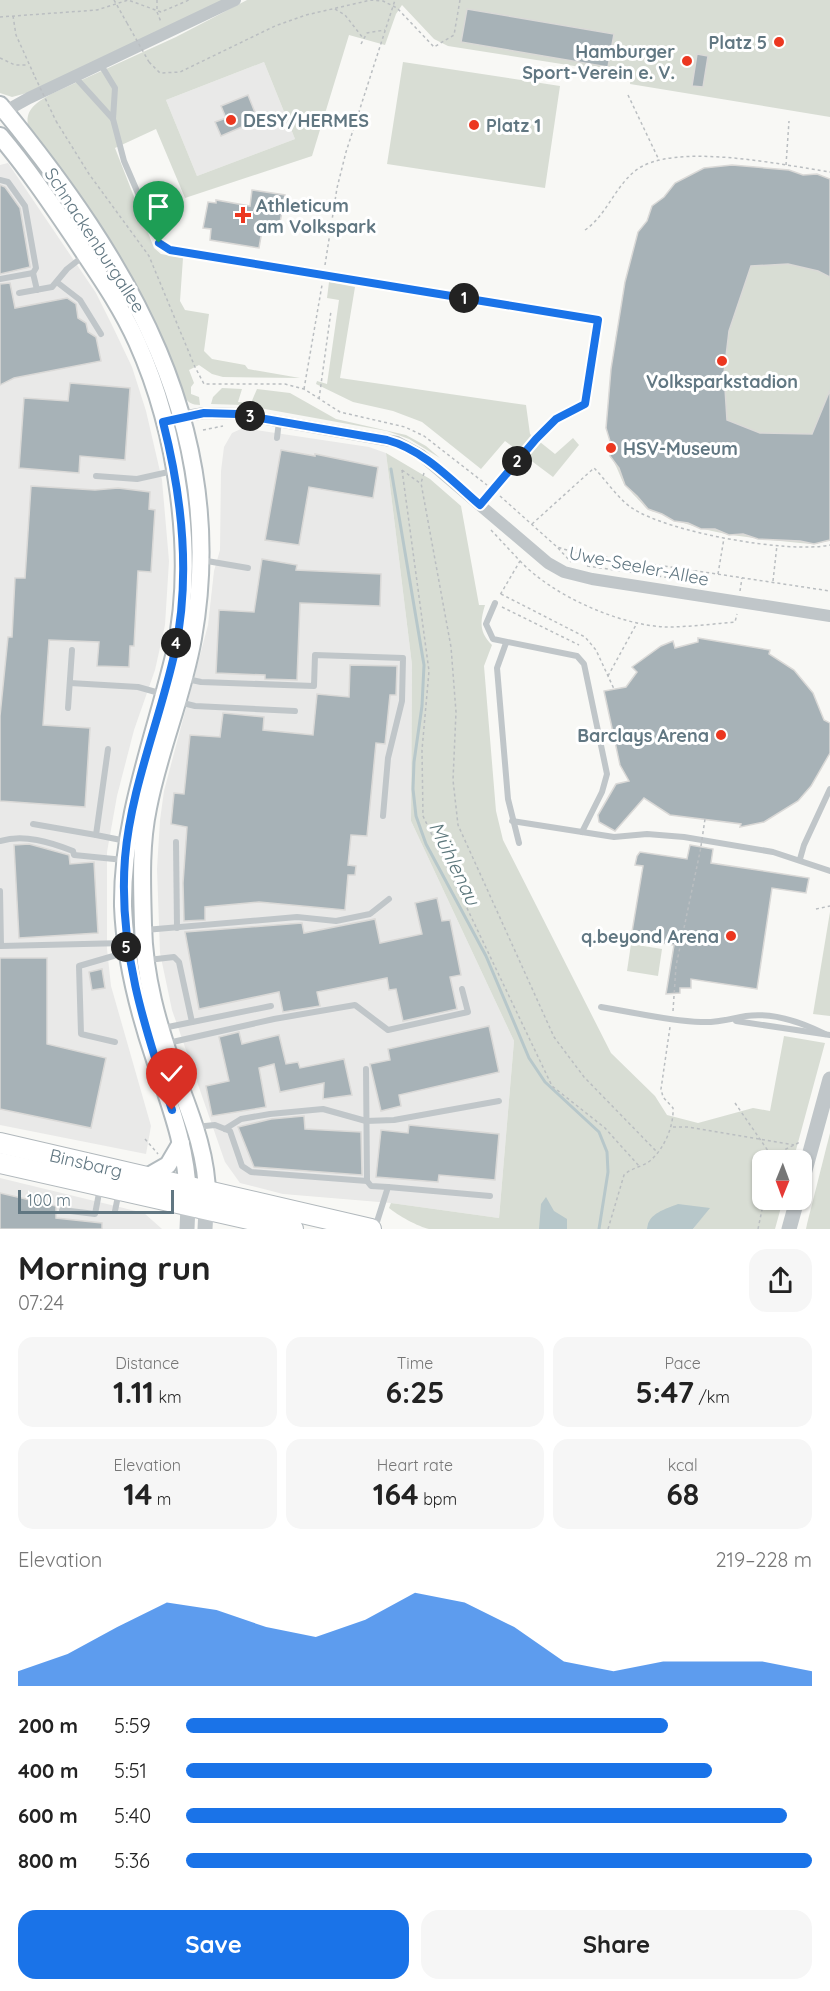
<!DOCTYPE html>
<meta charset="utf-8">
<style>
:root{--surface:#fff;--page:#f6f6f6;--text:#222;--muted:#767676;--accent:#1a73e8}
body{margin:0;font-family:Quicksand,sans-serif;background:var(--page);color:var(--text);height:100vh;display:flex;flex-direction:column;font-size:22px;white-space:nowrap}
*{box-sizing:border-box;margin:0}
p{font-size:20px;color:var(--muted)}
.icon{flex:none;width:33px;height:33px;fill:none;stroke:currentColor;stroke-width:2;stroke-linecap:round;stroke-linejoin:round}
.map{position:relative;height:1229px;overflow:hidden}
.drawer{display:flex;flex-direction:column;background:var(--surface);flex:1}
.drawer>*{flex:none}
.needle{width:39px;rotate:181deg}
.buttons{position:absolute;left:752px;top:1150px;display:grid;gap:12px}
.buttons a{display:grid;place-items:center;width:60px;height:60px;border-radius:12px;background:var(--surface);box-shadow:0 2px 4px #0004;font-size:30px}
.scale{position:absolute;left:18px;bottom:15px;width:156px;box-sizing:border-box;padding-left:6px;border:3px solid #617782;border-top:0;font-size:16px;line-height:21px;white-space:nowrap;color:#617782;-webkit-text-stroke:4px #fff;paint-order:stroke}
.pin{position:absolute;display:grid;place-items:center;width:51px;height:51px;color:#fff;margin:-62px -26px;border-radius:50% 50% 50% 0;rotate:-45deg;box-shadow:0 0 6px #0007}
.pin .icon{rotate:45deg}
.km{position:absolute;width:30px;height:30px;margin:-15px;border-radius:50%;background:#222;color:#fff;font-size:16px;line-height:30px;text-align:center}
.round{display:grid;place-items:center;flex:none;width:63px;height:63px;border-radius:18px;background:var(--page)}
.summary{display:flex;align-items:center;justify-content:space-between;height:102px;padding:0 18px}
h1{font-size:33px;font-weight:700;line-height:45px}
.metrics{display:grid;grid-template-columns:repeat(3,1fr);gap:9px;height:102px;padding:6px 18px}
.metrics div{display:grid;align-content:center;border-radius:15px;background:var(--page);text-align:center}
.metrics b{font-size:30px;font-weight:700}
.metrics small{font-size:16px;font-weight:400}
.metrics p{font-size:16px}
.chart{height:168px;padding:12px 18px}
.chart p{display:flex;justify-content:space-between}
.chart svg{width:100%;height:108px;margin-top:6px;fill:var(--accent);opacity:.7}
.primary-button{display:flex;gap:12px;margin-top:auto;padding:12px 18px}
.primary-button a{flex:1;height:69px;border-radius:18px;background:var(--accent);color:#fff;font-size:24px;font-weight:700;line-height:69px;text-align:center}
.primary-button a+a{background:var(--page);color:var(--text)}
ul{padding:0 18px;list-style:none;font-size:20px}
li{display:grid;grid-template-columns:96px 72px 1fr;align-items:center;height:45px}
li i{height:15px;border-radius:8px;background:var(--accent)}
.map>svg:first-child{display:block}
</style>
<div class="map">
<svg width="830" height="1229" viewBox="0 0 830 1229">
<rect width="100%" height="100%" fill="#f8f8f5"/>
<!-- built -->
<g fill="#e9e9e8">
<path d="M 264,62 L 295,139 L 197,176 L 166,100 Z"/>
<path d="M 8,163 L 96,293 L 111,323 L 132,367 L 146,411 L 162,480 L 169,561 L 165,625 L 155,670 L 134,730 L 117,796 L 107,852 L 107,949 L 111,986 L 151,1126 L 146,1154 L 0,1125 L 0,165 Z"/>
<path d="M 243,428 L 369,447 L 386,453 L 412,665 L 411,821 L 514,1041 L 499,1218 L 391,1203 L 283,1194 L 240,1183 L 225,1162 L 172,1010 L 160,953 L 157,869 L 160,820 L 164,791 L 208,625 L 214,571 L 220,550 L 221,471 L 224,447 L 232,433 Z"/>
<path d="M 0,1178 L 144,1213 L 162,1229 L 0,1229 Z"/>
</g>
<!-- green -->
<g fill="#d8ddd4" fill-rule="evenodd">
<path d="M 0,0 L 224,0 L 27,93 L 12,97 L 0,93 Z"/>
<path d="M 247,0 L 830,0 L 830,117 L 630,84 L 631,75 L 448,46 L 434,39 L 402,5 L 396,14 L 385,45 L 349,35 L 312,156 L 185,198 L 156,129 L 115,148 L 154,248 L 161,254 L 183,258 L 180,301 L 185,310 L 209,314 L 204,351 L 212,359 L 245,365 L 248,369 L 300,378 L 223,377 L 212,374 L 199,365 L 189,370 L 194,383 L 191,387 L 191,394 L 199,397 L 200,405 C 192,405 187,402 183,395 L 151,316 L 125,270 L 29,130 C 23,110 36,103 51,94 L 176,37 ZM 264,62 L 295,139 L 197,176 L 166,100 Z"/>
<path d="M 403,62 L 560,86 L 545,188 L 387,164 Z"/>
<path d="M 12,130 L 74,213 L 119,289 L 104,272 L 11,137 Z"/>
<path d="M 732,165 L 789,170 L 803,175 L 817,174 L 830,179 L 830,541 C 824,541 818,544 812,544 C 765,539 705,536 663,514 C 658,512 650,512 646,508 C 643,504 626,487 624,484 C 619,475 617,465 610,456 L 615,340 L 638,232 L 647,221 L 652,206 L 664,197 L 675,183 Z"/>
<path d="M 329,282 L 355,287 L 340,378 L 526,405 L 530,434 L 555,454 L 573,438 L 579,445 L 553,477 L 505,441 L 481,469 L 422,422 L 393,411 L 353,402 L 316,384 L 317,381 L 327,384 L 339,300 L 327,298 Z"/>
<path d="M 222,388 L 242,389 L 238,402 L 251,403 L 257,389 L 290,393 L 336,419 L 406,435 L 426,446 L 440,458 L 409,439 L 387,431 L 243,405 L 211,404 L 213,397 Z"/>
<path d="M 386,453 L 430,479 L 461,506 L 479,605 L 485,605 C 480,622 479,632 492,645 L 484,666 L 496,811 L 503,840 L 611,1053 L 655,1096 L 667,1115 L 698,1123 L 753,1108 L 770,1111 L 784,1036 L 825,1043 L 793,1161 L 762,1161 L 762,1200 L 783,1200 L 775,1229 L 693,1229 L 709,1208 L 648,1224 L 647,1229 L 429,1229 C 419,1227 397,1215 389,1208 L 391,1203 L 499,1218 L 514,1041 L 411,821 L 412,665 Z"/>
<path d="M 830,912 L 830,1016 L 813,1014 Z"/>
<path d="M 631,944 L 662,949 L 658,976 L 627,971 Z"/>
<path d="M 830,1133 L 830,1229 L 806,1229 L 807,1224 Z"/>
</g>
<!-- water -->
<g fill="#b7c7ca">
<path d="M 546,1197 L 554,1211 L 567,1219 L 567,1229 L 539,1229 L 541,1204 Z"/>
<path d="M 678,1204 L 710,1208 L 693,1229 L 647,1229 C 648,1213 666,1209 678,1204 Z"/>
</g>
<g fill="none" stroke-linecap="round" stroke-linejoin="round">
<!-- stream -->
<path stroke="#b7c7ca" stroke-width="3" d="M 391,469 L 424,665 L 422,706 L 414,762 L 413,789 L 416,816 L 426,844 L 486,956 L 529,1058 L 545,1082 L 599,1132 L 607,1152 L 608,1172 L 599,1229"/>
</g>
<!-- building -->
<g fill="#a7b2b7" stroke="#dad9d7" stroke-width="1.5">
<path d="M 467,9 L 614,34 L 608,67 L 461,42 Z"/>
<path d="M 697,54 L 708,56 L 703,87 L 692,86 Z"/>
<path d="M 248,95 L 258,120 L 221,136 L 215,122 L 226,118 L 221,106 Z"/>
<path d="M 732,165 L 789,170 L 803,175 L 817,174 L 830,179 L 830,277 L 818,271 L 788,264 L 751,266 L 729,331 L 724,373 L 727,420 L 760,433 L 812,434 L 830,390 L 830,540 L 814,544 L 800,541 L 758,539 L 743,534 L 729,535 L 715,529 L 701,529 L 688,523 L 674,521 L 662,514 L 648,509 L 637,496 L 625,485 L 619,468 L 610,456 L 610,441 L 606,428 L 611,369 L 625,282 L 638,232 L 647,221 L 652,206 L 664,197 L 675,183 L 704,168 Z"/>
<path d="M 0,185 L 5,187 L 20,208 L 30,267 L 0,274 Z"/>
<path d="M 252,190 L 285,195 L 279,228 L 263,225 L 259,248 L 210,240 L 211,229 L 203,228 L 208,202 L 216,203 L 216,200 L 250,206 Z"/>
<path d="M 10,283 L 15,308 L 67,298 L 76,304 L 78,318 L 86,323 L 88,332 L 96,337 L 101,361 L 14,378 L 0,385 L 0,284 Z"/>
<path d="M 70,383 L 130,388 L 125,460 L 80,456 L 79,473 L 19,468 L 24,398 L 68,401 Z"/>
<path d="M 281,450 L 315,456 L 315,454 L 378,467 L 373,498 L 309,487 L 299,545 L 265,540 Z"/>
<path d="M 31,486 L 95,490 L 118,488 L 150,492 L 149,509 L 155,510 L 151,572 L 138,571 L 134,646 L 130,646 L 129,667 L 97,666 L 99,642 L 49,640 L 43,725 L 90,728 L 85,807 L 0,801 L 0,716 L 8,637 L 12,637 L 15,578 L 25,578 Z"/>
<path d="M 262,559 L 297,565 L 296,570 L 381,574 L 380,606 L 300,603 L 297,680 L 265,679 L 265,675 L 216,673 L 219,610 L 254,612 Z"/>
<path d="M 698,638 L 770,650 L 769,654 L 794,670 L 813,693 L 824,720 L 830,723 L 830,753 L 811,786 L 798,801 L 764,822 L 740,827 L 741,824 L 670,815 L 644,798 L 615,831 L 599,822 L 598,815 L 616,784 L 629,781 L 620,765 L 604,691 L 626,687 L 637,672 L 632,667 L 661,646 L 673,641 L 675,648 L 698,642 Z"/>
<path d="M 350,665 L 397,666 L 396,695 L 390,695 L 385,744 L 376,743 L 367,836 L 351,835 L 348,865 L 356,866 L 355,875 L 348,875 L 345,910 L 259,902 L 205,907 L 205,920 L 184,921 L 183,883 L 187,827 L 171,824 L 174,793 L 184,794 L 190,735 L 220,737 L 223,713 L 264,717 L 263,730 L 313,735 L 317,694 L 349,697 Z"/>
<path d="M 29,844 L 69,855 L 70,864 L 94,862 L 98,933 L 19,938 L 14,845 Z"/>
<path d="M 690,845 L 713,849 L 711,863 L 809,878 L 806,893 L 772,888 L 757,989 L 691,979 L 691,988 L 680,988 L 680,993 L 666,994 L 674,945 L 631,938 L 643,866 L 635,865 L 637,856 L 640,852 L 687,859 Z"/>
<path d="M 437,898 L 442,921 L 450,920 L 461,975 L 450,977 L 457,1009 L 403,1021 L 396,989 L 389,990 L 387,978 L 317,992 L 320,1006 L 283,1012 L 279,992 L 199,1009 L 185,932 L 302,923 L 304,933 L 375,919 L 380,943 L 422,934 L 415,903 Z"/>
<path d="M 0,958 L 47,958 L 47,1044 L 106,1058 L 91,1128 L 0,1109 Z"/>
<path d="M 102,969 L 105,988 L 92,990 L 89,972 Z"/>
<path d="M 489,1026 L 499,1072 L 399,1095 L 401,1106 L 381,1111 L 370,1064 L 390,1060 L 388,1049 Z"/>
<path d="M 239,1032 L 242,1044 L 279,1035 L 286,1064 L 298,1062 L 300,1068 L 344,1059 L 352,1095 L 323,1099 L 324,1083 L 280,1092 L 274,1064 L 259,1068 L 266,1107 L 212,1116 L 206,1086 L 229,1081 L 219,1037 Z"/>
<path d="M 304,1116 L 305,1129 L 361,1132 L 362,1175 L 254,1167 L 238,1127 L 271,1119 Z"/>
<path d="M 409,1125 L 499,1134 L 495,1180 L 439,1175 L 438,1182 L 376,1177 L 381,1130 L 408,1133 Z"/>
<path d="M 0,1193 L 56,1206 L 56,1218 L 102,1223 L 102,1229 L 0,1229 Z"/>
</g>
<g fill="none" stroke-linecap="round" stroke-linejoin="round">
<defs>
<g id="secondary">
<path d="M 0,105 C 128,261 230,428 193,638 C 183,696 159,750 148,808 C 140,846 142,886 143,925 C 144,977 158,1025 175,1073 C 191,1115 209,1158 207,1204"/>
<path d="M 0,136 C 27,168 50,202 73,236 C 96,271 120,304 137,342 C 177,431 196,556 175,652 C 155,737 122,817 123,906 C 125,959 138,1010 155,1060 C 170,1105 187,1149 188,1197"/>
<path d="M 147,1177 L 168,1165 L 181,1143"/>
</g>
<g id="primary">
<path d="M 0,1143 L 371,1229"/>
<path d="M 0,1163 L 293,1229"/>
</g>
</defs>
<!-- secondary casing -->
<use href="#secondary" stroke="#b2babe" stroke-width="20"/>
<!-- primary casing -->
<use href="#primary" stroke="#b1b8bc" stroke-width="22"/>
<!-- path -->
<g stroke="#babec1" stroke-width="1.5" stroke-dasharray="3 3" stroke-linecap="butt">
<path d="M 114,0 L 127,23"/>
<path d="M 157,0 L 157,12 L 161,22"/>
<path d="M 335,9 L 345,15 L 363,38"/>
<path d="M 13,16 L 16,35 L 35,77"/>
<path d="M 0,17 L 97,10 L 128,0 L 161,12 L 189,0"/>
<path d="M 361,44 L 367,33 L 385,30"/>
<path d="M 0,58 L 15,65 L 28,65"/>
<path d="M 149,62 L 160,73 L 180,72 L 275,26 L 306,15 L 371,0 L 383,1 L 397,8 L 434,47 L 454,35 L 460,0"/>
<path d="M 628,95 L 658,158"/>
<path d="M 56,121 L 89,174 L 149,256 L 195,367 L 204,384 L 285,384 L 304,389 L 340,412 L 405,427 L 424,436 L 487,485"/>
<path d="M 786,165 L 789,121"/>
<path d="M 585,230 C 606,216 614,188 635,171 C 672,141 783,165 830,172"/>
<path d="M 325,265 L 337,188 L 346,152 L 395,0"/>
<path d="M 304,389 L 322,285"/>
<path d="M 319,399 L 331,311"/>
<path d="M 203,430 L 223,426"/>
<path d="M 402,470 L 429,671 L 422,750 L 423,816 L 552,1086 L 605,1128 L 639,1166"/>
<path d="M 402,470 L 420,483"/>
<path d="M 424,473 L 421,483 L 451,647 L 456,712 L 453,780 L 458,825 L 554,1037 L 584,1077 L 657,1152"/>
<path d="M 500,496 L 557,547 L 577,553 L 830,591"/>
<path d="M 532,524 L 594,468 C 606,480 618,499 632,508 C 667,532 788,554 830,545"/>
<path d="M 491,530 L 520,561 L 500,595"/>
<path d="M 558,548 L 571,562"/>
<path d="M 520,561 C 552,595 618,625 666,627 C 689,627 712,624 735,622 L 737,614"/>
<path d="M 587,566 L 671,578 L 684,576 L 694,571"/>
<path d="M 718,574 L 724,538"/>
<path d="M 773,581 L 777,545"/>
<path d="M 740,591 L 742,578"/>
<path d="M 501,594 L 585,637 L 596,650 L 614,689"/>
<path d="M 502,607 L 579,645"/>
<path d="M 608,676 L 637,623"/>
<path d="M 816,909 L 830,906"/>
<path d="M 673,1011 L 676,966 L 701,847"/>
<path d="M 735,1103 L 773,1158"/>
<path d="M 673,1127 L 688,1127 L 794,1145"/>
<path d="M 145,1139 L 158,1154"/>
<path d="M 772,1161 L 780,1152 L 800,1142"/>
<path d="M 608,1229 L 624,1175 C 632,1167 644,1167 652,1159 C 665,1147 674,1125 673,1108 L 663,1097 L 661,1089 L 670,1027"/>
<path d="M 758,1229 L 764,1200"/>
</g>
<!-- service -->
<g stroke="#c0c6c9" stroke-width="6">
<path d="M 75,77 L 113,119 L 115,88 L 101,65"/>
<path d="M 113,119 L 124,161 L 159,242 L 170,250 L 598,320 L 585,404 L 556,419 L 536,439 L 480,505"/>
<path d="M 0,180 L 8,182 L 25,206 L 36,268 L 33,273 L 0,279"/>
<path d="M 33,273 L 37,290"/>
<path d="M 58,283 L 80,300 L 101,334"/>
<path d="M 19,293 L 52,287 L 67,269 L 85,255"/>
<path d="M 277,438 L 279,421"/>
<path d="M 96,476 L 137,479 L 173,471"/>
<path d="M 201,560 L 248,568"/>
<path d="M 495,603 L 486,624 L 493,639 L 577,656 L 584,664 L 607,774 L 602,792 L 582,832"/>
<path d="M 506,643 L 497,668 L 508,799 L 519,843"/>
<path d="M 187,679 L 201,682 L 314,686 L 315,655 L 403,658 L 402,701 L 388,758 L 383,816"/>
<path d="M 70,683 L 138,687 L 163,694"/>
<path d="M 179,702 L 195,706 L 295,711"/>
<path d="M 68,708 L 72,650"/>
<path d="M 108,749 L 96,835 L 126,841"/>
<path d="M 512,821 L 614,837 L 647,834 L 684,837 L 773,852 L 830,871"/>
<path d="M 33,824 L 96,835"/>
<path d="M 0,841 C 24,834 50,842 73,851 L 74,855 L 124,860"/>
<path d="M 176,842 L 177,928"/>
<path d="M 800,859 L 804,845 L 830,789"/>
<path d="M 0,891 L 1,946 L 125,943"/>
<path d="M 145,930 L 297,917 L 336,921 L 370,914 L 389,899"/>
<path d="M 148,960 L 174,957 L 179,962 L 192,1022"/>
<path d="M 601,1007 C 633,1012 668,1021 701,1022 C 718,1023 729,1019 746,1016 C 773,1012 801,1022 825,1034"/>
<path d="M 736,1021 L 830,1035"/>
<path d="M 163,1028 L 271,1006"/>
<path d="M 115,1042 L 81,1034 L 79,966 L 127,952"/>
<path d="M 168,1043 L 274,1019 L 355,1005 L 388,1030 L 468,1012 L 462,989"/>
<path d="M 366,1069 L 367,1181 L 371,1186 L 388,1187"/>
<path d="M 195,1127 L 215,1125 L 230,1131 L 242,1166 L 251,1172 L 367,1181"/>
<path d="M 225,1129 L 241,1119 L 270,1114 L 323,1109 L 366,1121 L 394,1120 L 499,1101"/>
<path d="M 62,1210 L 95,1214 L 100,1188"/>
<path d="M 115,1211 L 119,1191"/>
<path d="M 375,1228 L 388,1187 L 490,1196"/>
</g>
<!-- minor -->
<g stroke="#c0c6c9" stroke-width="12">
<path d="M 0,114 L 29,98 L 235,0"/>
<path d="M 175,418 L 204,413 L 237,414 L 397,442 L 421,455 L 548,563 L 564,572 L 592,579 L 830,616"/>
</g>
<!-- tertiary -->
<g stroke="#c0c6c9" stroke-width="15">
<path d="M 801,1185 L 830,1079"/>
<path d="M 187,1229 L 188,1206"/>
<path d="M 205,1229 L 206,1210"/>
<path d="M 789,1229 L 797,1200"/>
</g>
<!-- secondary -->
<use href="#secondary" stroke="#fff" stroke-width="16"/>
<!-- primary -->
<use href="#primary" stroke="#fff" stroke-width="20"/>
<!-- path-bridge -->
<g stroke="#babec1" stroke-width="1.5" stroke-dasharray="3 3" stroke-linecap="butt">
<path d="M 127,23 L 149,62"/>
<path d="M 35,77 L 56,121"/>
<path d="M 701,846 L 705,819"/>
</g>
</g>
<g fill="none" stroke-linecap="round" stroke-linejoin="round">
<defs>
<path id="route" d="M 159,243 L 170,250 L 598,320 L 585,404 L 556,419 L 536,439 L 480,505 C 452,481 424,450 387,440 L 237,414 L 204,413 L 163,422 C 182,496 191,575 175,651 C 160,720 131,787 125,858 C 118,947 144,1027 172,1110"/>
</defs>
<!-- route casing -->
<use href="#route" stroke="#fff" stroke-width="12"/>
<!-- route -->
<use href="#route" stroke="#1a73e8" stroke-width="8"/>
</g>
<!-- markers -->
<g fill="#ec3720" stroke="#fff" stroke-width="2">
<circle cx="779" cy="42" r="6"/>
<circle cx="687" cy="61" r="6"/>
<circle cx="231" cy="120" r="6"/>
<circle cx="474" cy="125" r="6"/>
<path d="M240 206h6v6h6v6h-6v6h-6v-6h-6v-6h6z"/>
<circle cx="722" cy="361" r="6"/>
<circle cx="611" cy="448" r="6"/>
<circle cx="721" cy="735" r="6"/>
<circle cx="731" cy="936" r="6"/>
</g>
<g text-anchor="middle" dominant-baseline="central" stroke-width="6" stroke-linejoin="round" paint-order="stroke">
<!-- poi labels -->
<g font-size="18" font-weight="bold" fill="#617782" stroke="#fff" text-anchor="end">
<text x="767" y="42">Platz 5</text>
<text x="675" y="51">Hamburger<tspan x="675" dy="21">Sport-Verein e. V.</tspan></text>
<text x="243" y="120" text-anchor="start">DESY/HERMES</text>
<text x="486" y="125" text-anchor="start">Platz 1</text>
<text x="256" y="205" text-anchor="start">Athleticum<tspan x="256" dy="21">am Volkspark</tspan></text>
<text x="722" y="381" text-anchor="middle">Volksparkstadion</text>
<text x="623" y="448" text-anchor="start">HSV-Museum</text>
<text x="709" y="735">Barclays Arena</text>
<text x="719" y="936">q.beyond Arena</text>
</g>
<!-- street labels -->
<g font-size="18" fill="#617782" stroke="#fff">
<text transform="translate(95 240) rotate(57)">Schnackenburgallee</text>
<text transform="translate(639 566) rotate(11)">Uwe-Seeler-Allee</text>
<text transform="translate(86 1163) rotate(13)">Binsbarg</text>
</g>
<!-- water labels -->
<g font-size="20" font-style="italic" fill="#5c777c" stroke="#fff">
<text transform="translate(455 863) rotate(64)">Mühlenau</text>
</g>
</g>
</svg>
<div class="buttons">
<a><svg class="needle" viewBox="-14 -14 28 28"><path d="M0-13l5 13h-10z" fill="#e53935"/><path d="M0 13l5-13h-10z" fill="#767676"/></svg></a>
</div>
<div class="scale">100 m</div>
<div class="pin" style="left:159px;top:243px;background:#1e9e55"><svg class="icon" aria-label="arrive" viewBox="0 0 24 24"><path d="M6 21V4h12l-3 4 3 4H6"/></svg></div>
<div class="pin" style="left:172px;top:1110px;background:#d93025"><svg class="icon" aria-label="check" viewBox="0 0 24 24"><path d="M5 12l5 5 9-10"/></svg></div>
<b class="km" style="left:464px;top:298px">1</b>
<b class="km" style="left:517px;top:461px">2</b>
<b class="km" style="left:250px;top:416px">3</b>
<b class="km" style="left:176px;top:643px">4</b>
<b class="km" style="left:126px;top:947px">5</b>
</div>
<section class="drawer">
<div class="summary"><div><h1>Morning run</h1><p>07:24</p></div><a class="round"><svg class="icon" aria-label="share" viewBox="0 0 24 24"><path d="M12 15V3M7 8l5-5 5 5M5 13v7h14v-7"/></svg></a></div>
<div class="metrics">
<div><p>Distance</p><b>1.11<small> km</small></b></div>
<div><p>Time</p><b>6:25</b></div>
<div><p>Pace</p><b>5:47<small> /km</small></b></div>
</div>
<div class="metrics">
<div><p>Elevation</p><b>14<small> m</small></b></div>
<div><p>Heart rate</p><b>164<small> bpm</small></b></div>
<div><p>kcal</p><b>68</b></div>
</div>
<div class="chart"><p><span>Elevation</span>219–228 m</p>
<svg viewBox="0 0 160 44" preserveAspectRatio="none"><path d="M0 44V38L10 31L20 20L30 10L40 13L50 20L60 24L70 17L80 6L90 10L100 20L110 34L120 38L130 34L140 34L150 34L160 38V44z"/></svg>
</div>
<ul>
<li><b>200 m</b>5:59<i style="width:77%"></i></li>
<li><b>400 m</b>5:51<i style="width:84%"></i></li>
<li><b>600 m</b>5:40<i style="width:96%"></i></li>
<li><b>800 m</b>5:36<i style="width:100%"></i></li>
</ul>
<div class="primary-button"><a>Save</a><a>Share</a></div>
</section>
